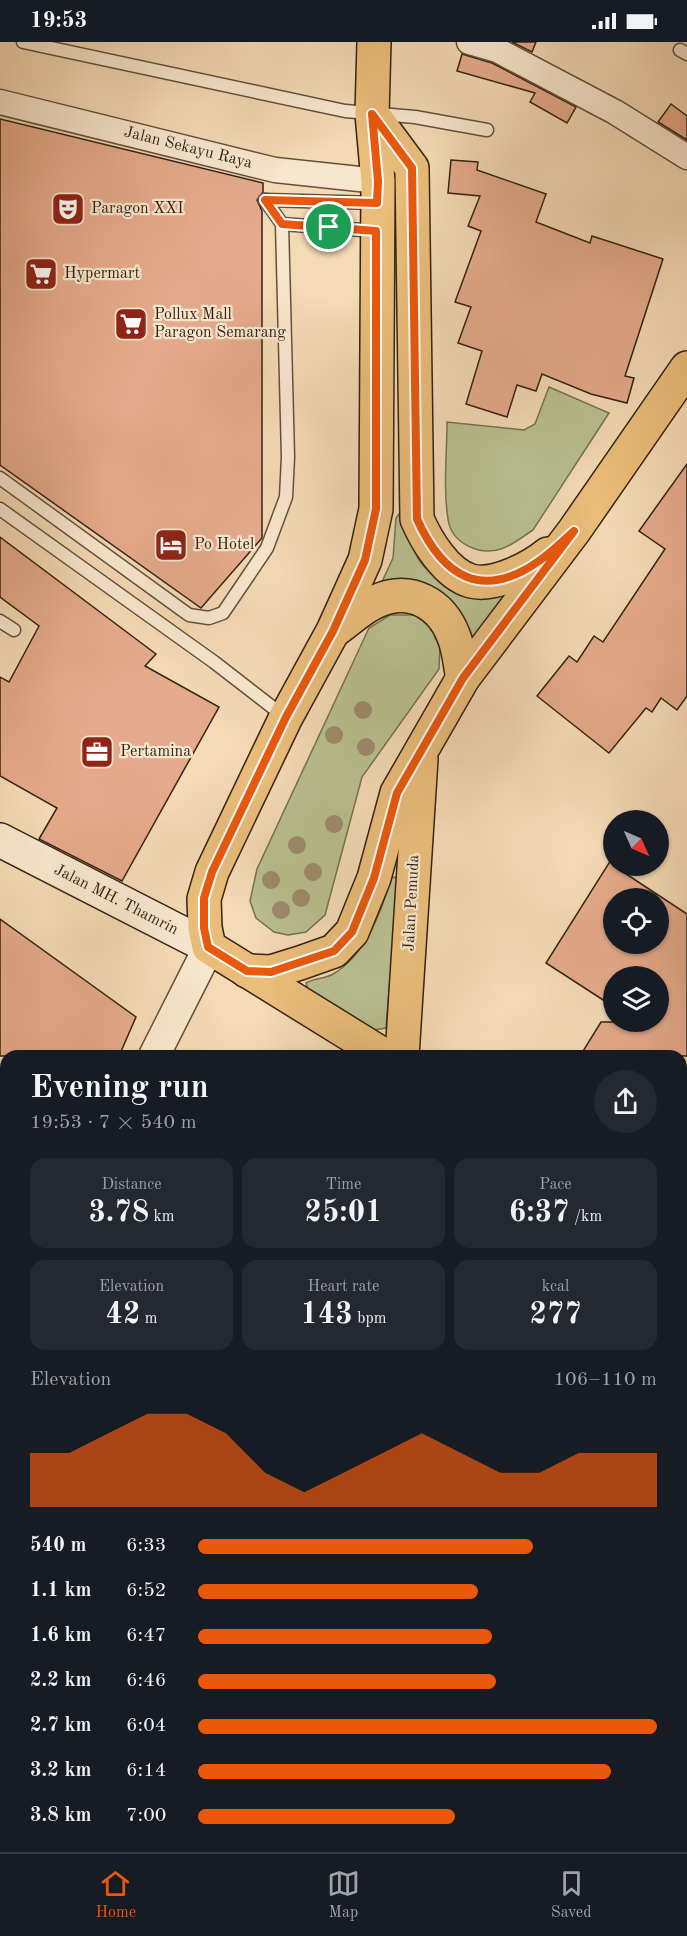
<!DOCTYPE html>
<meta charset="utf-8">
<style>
:root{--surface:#171b24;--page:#242831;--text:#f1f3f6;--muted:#9ea1a6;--line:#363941;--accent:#ea580c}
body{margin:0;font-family:"Old Standard TT",serif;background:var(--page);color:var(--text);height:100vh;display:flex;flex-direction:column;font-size:22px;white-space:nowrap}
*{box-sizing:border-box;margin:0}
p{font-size:20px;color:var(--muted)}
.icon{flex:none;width:33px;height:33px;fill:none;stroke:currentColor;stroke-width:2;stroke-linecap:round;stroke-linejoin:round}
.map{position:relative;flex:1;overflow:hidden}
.panel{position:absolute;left:0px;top:1008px;width:687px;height:802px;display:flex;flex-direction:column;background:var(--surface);border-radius:18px 18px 0 0;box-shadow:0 2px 4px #0004}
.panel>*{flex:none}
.needle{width:39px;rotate:135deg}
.controls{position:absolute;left:603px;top:768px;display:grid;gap:12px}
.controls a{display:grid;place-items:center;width:66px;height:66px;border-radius:50%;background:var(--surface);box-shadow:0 2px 4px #0004;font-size:30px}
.pin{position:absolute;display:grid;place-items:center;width:51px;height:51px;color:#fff;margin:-26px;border:3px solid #fff;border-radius:50%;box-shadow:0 2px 6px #0007}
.round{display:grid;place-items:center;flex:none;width:63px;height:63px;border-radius:32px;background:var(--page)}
.overview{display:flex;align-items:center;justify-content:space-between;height:102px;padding:0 30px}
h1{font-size:33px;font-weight:800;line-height:45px}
.figures{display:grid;grid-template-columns:repeat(3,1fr);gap:9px;height:102px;padding:6px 30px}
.figures div{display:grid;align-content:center;border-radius:15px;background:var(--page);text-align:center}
.figures b{font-size:30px;font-weight:800}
.figures small{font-size:16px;font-weight:400}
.figures p{font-size:16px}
.chart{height:168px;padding:12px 30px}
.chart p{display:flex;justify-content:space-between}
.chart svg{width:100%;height:108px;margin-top:6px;fill:var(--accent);opacity:.7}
ul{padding:0 30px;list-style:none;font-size:20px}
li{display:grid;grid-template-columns:96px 72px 1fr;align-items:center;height:45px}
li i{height:15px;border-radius:8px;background:var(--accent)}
.status{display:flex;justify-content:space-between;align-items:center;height:42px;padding:0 30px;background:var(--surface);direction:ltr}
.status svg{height:16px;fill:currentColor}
.tabs{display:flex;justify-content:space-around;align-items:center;height:84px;border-top:2px solid var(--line);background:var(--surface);font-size:16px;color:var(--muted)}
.tabs a{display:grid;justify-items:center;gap:3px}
.tabs .selected{color:var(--accent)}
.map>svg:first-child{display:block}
</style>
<div class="status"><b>19:53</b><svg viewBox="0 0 49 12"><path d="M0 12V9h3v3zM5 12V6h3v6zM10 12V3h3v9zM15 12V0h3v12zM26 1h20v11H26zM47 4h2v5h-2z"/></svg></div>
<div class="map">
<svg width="687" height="1810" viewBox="0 0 687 1810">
<rect width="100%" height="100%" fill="#f4dab5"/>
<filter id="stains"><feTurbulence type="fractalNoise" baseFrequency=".00333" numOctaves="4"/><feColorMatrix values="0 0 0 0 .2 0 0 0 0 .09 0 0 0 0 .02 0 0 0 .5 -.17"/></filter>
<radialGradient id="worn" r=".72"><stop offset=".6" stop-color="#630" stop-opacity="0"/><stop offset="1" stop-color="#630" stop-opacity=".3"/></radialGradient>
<!-- green -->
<g fill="#b9c090" stroke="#767150" stroke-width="1.5">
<path d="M 549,345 L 609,371 L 533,488 C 522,495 513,503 501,507 C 479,514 451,501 448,477 C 443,446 447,411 447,380 L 524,388 L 535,382 Z"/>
<path d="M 399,472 L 404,472 C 416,545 445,540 507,552 L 468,603 L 380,544 L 393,516 L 396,476 Z"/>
<path d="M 390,573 L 415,573 L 430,584 L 440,600 L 439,627 L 362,735 L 325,873 L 306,890 L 288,893 L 274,890 L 256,876 L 250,859 L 257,827 L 369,586 Z"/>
<path d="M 394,835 L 398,837 L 386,986 L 374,988 L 308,948 L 306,941 C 314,936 325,937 333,932 C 364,915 382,869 391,836 Z"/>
</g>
<!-- building -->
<g fill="#e5aa8b" stroke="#342211" stroke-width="1.5" fill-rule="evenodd">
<path d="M 512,0 L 536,0 L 532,10 Z"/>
<path d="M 462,12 L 492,21 L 576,65 L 567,81 L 530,60 L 535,51 L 457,29 Z"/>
<path d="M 671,62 L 687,74 L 687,98 L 658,80 Z"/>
<path d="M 0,77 L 263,141 L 263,150 L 257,158 L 262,169 L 262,496 L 201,566 L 0,423 Z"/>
<path d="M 451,118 L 478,120 L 477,128 L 546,152 L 536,180 L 590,201 L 592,194 L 663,217 L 625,334 L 634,336 L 627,361 L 591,352 L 542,332 L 536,349 L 517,343 L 507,375 L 466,362 L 482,309 L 458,301 L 471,265 L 455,260 L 481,189 L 468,184 L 480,154 L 448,151 Z"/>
<path d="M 687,422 L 687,654 L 677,668 L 661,656 L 652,670 L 646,666 L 609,711 L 537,654 L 569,614 L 577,620 L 594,594 L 603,600 L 665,507 L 639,489 Z"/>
<path d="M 0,495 L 156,612 L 145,624 L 219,665 L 122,839 L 39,797 L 57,766 L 0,734 L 0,635 L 9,640 L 39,584 L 0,555 Z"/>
<path d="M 614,813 L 614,824 L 687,872 L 687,1014 L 580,1014 L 601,980 L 658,980 L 658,934 L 614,934 L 614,965 L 546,921 ZM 614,856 L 658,856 L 658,902 L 614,902 Z"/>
<path d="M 0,877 L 136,975 L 119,1014 L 0,1014 Z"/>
</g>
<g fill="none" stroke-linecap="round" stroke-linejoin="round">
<defs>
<g id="service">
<path d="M 23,0 L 345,69 L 415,75 L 487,88"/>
<path d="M 680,8 L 687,12"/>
<path d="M 265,158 L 377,161"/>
<path d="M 282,182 L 376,189"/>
<path d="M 0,436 L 189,573 L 209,576 L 223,571 L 267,506 L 286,455 L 288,415 L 282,182 L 265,158"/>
<path d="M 0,467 L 214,620 L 285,675"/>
<path d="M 0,579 L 14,588"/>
<path d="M 681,1475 L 687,1478"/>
<path d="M 283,1804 L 295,1810"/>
<path d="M 22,1810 L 25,1804"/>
</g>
<g id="minor">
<path d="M 469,0 L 497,8 L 615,70 L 687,115"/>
<path d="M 0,60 L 275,128 L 378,139"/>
<path d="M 0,1054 L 6,1059"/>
<path d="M 0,1170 L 6,1173"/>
<path d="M 0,1254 L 6,1256"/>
<path d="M 546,1804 L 556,1810"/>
</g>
<g id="tertiary">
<path d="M 154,1014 L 209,905"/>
<path d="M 0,1310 L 6,1298"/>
</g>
<g id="secondary">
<path d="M 0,798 L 209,905"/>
<path d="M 681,1188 L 687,1192"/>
</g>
<g id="primary">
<path d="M 374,0 L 372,72 L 378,139 L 376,467 L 365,518 L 333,589 L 286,675 L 212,830 L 204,857 L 205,886 L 209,905 L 385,1014"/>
<path d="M 372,72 L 412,126 L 417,477 C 426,498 446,532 471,539 C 494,545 531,526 548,512"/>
<path d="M 335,588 C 348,579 362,565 377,559 C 411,544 442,562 454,595 C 459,607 460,623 463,636"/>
<path d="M 247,929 L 271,930 L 300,921 L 334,909 L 352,890 L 374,836 L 397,751 L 463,636 L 574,489 L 687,326"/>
<path d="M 402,1014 L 421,717"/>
<path d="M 363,1804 L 363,1810"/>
<path d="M 400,1810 L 400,1804"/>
</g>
</defs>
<!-- service casing -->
<use href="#service" stroke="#64503a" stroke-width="15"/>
<!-- minor casing -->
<use href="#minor" stroke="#64503a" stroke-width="27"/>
<!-- tertiary casing -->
<use href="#tertiary" stroke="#64503a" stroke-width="33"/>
<!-- secondary casing -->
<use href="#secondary" stroke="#342211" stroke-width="36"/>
<!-- primary casing -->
<use href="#primary" stroke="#342211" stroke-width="36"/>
<!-- service -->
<use href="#service" stroke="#f8e7cf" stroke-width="12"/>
<!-- minor -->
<use href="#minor" stroke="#f8e7cf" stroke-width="24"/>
<!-- tertiary -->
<use href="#tertiary" stroke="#f8e7cf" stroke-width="30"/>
<!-- secondary -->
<use href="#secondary" stroke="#f8e7cf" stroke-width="33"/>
<!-- primary -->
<use href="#primary" stroke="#eabd7a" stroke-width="33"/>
</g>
<!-- trees -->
<g fill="#9d8b6c">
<circle cx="363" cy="668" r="9"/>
<circle cx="334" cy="693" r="9"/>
<circle cx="366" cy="705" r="9"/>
<circle cx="334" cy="782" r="9"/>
<circle cx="297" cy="803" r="9"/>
<circle cx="313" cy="830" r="9"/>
<circle cx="271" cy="838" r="9"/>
<circle cx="301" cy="856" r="9"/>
<circle cx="281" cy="868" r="9"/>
</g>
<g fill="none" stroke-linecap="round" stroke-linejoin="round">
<defs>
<path id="route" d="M 372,72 L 412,126 L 417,477 C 443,535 482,559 539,519 C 552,510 563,499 574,489 L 463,636 L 397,751 L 374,836 L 352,890 L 334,909 L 271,930 L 247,929 L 208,905 L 204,886 L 204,856 L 212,830 L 286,675 L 333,589 L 365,518 L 376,467 L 376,189 L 282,182 L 265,158 L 377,161 L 378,139 Z"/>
</defs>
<!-- route casing -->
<use href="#route" stroke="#fff" stroke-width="12"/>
<!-- route -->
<use href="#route" stroke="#ea580c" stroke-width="8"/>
</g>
<!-- icons -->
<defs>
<symbol id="theatre-square" viewBox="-11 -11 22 22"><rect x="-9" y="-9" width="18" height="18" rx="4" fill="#8f2418" stroke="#f8e7cf"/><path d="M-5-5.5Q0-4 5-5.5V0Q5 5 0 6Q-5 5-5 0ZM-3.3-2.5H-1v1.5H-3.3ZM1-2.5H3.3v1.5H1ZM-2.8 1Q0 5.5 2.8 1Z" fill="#fff"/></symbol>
<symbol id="supermarket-square" viewBox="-11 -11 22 22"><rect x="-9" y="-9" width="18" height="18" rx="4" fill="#8f2418" stroke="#f8e7cf"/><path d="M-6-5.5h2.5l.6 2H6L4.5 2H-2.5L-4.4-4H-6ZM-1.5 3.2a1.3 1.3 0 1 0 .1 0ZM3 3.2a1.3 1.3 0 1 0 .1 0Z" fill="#fff"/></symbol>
<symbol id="hotel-square" viewBox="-11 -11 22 22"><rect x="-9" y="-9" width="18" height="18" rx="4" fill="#8f2418" stroke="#f8e7cf"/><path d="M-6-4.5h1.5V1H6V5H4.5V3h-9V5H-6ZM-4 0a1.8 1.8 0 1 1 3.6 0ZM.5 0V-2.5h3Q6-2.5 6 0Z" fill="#fff"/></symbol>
<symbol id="office-square" viewBox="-11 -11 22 22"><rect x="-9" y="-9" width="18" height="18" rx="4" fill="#8f2418" stroke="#f8e7cf"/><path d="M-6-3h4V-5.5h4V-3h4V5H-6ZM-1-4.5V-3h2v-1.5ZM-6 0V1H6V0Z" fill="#fff"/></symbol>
</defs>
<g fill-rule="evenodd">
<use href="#theatre-square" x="49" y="148" width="38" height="38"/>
<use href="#supermarket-square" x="22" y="213" width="38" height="38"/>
<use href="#supermarket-square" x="112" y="263" width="38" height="38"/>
<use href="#hotel-square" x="152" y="484" width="38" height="38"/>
<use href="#office-square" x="78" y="691" width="38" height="38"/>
</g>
<g text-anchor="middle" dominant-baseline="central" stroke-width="4.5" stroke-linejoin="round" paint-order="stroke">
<!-- street labels -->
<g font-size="16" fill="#342211" stroke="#f8e7cf">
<text transform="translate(188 106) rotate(14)">Jalan Sekayu Raya</text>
<text transform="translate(116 858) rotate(27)">Jalan MH. Thamrin</text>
<text transform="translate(412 861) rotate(-87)">Jalan Pemuda</text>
</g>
<!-- poi labels -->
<g font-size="16" fill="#342211" stroke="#f8e7cf" text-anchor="start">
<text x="91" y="167">Paragon XXI</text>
<text x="64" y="232">Hypermart</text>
<text x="154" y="273">Pollux Mall<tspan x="154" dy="18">Paragon Semarang</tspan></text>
<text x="194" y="503">Po Hotel</text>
<text x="120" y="710">Pertamina</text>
</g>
</g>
<rect width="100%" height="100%" filter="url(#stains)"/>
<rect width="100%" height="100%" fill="url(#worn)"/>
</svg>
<div class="controls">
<a><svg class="needle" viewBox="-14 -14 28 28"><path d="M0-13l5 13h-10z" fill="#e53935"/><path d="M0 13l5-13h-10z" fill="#9ea1a6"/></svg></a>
<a><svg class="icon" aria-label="locate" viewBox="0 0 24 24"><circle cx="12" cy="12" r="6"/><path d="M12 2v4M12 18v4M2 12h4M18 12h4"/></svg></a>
<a><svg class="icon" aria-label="layers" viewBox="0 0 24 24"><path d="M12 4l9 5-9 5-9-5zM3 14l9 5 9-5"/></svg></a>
</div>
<div class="pin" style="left:329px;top:185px;background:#1e9e55"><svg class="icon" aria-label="arrive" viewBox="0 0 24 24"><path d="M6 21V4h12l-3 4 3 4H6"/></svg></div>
<section class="panel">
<div class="overview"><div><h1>Evening run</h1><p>19:53 · 7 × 540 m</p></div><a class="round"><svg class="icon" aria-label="share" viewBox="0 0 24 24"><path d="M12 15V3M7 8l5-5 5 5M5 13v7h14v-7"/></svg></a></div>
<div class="figures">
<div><p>Distance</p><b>3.78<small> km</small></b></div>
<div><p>Time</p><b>25:01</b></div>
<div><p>Pace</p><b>6:37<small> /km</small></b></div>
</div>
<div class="figures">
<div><p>Elevation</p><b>42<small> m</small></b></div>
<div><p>Heart rate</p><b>143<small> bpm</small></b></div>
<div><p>kcal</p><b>277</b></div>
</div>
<div class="chart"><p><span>Elevation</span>106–110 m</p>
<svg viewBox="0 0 160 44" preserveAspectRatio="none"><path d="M0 44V22L10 22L20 14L30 6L40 6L50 14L60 30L70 38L80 30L90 22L100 14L110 22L120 30L130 30L140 22L150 22L160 22V44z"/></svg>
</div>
<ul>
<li><b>540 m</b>6:33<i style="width:73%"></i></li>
<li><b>1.1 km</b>6:52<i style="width:61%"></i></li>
<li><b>1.6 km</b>6:47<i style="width:64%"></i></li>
<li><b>2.2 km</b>6:46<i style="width:65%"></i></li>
<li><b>2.7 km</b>6:04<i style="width:100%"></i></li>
<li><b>3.2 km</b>6:14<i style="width:90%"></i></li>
<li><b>3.8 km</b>7:00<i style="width:56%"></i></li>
</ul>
</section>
</div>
<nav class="tabs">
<a class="selected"><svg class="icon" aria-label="home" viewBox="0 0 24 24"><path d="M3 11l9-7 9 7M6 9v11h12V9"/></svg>Home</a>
<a><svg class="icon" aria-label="map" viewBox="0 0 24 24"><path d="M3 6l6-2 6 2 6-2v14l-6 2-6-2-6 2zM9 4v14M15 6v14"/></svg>Map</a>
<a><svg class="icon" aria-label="saved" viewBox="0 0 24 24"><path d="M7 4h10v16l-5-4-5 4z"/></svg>Saved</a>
</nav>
